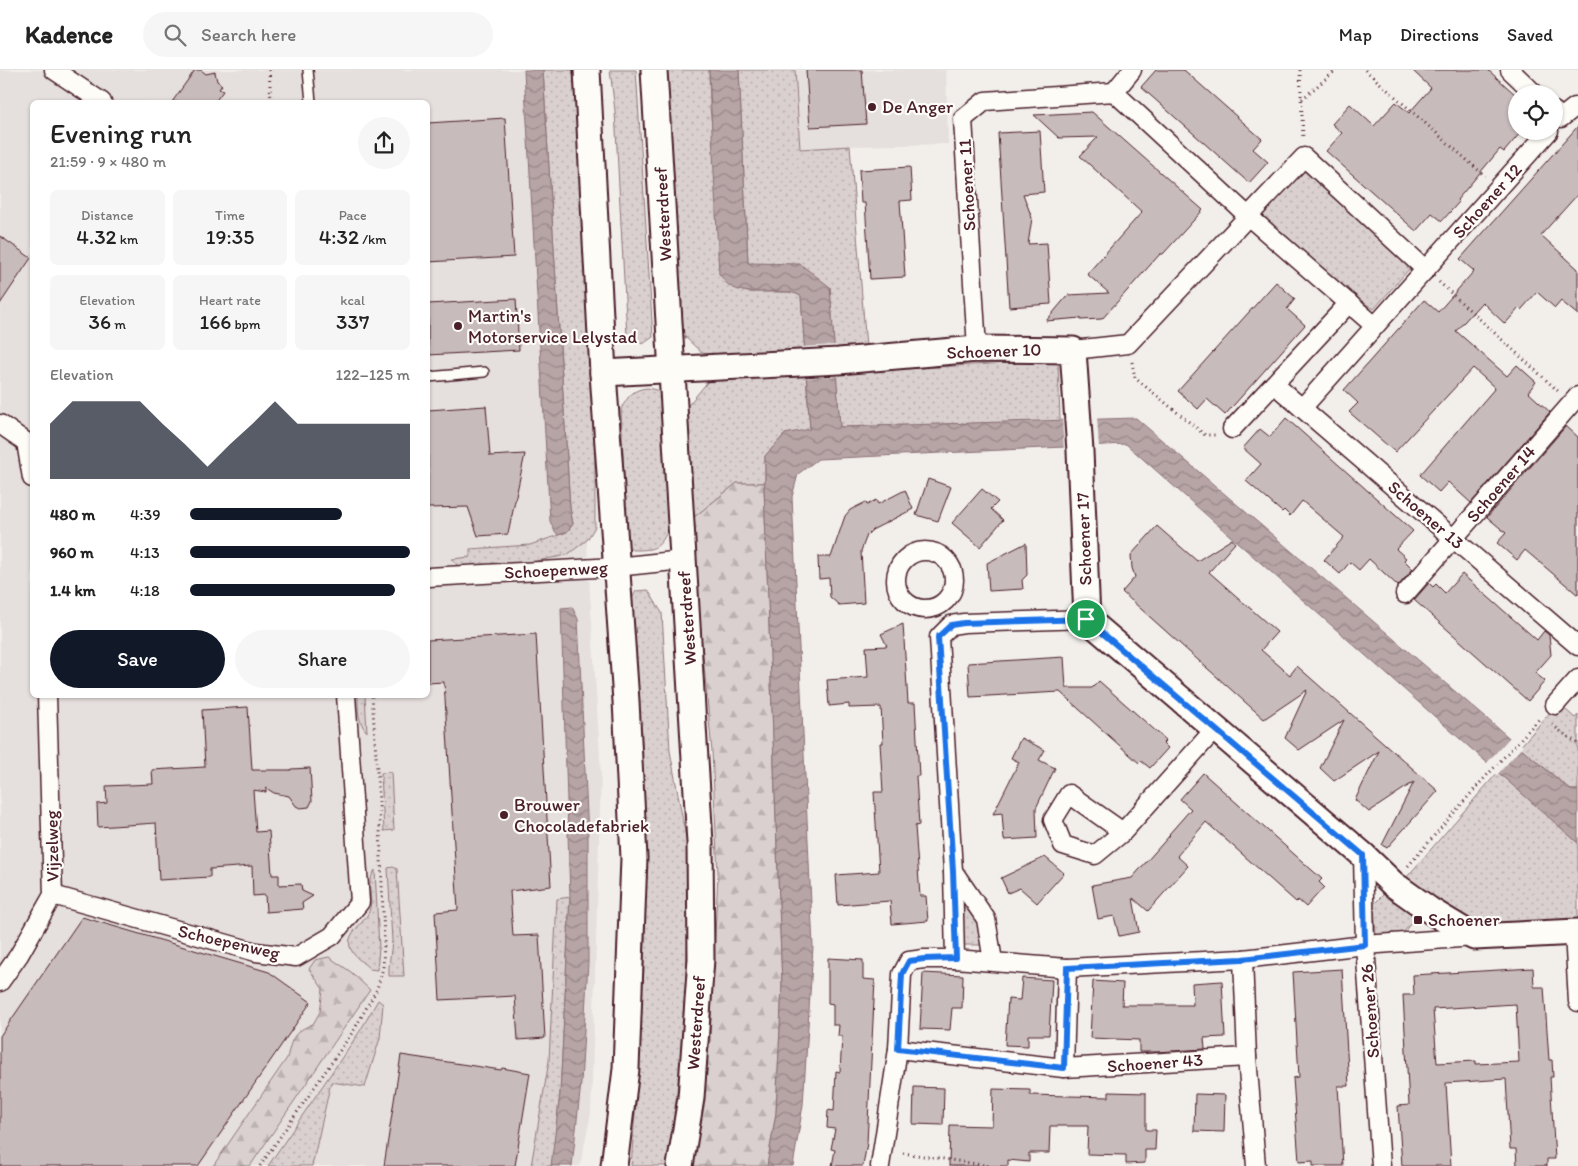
<!DOCTYPE html>
<meta charset="utf-8">
<style>
:root{--surface:#fff;--page:#f6f6f6;--text:#222;--muted:#767676;--line:#e0e0e0;--accent:#111827}
body{margin:0;font-family:Itim,sans-serif;background:var(--page);color:var(--text);height:100vh;display:flex;flex-direction:column;font-size:19px;white-space:nowrap}
*{box-sizing:border-box;margin:0}
p{font-size:16px;color:var(--muted)}
.icon{flex:none;width:28px;height:28px;fill:none;stroke:currentColor;stroke-width:2;stroke-linecap:round;stroke-linejoin:round}
.map{position:relative;flex:1;overflow:hidden}
.drawer{position:absolute;left:30px;top:30px;width:400px;height:598px;display:flex;flex-direction:column;background:var(--surface);border-radius:8px;box-shadow:0 1px 4px #0004}
.drawer>*{flex:none}
.fabs{position:absolute;left:1508px;top:15px;display:grid;gap:10px}
.fabs a{display:grid;place-items:center;width:55px;height:55px;border-radius:50%;background:var(--surface);box-shadow:0 1px 4px #0004;font-size:25px}
.pin{position:absolute;display:grid;place-items:center;width:42px;height:42px;color:#fff;margin:-21px;border:2px solid #fff;border-radius:50%;box-shadow:0 1px 5px #0007}
.round{display:grid;place-items:center;flex:none;width:52px;height:52px;border-radius:26px;background:var(--page)}
.summary{display:flex;align-items:center;justify-content:space-between;height:85px;padding:0 20px}
h1{font-size:28px;font-weight:600;line-height:38px}
.stats{display:grid;grid-template-columns:repeat(3,1fr);gap:8px;height:85px;padding:5px 20px}
.stats div{display:grid;align-content:center;border-radius:8px;background:var(--page);text-align:center}
.stats b{font-size:21px;font-weight:600}
.stats small{font-size:14px;font-weight:400}
.stats p{font-size:14px}
.chart{height:140px;padding:10px 20px}
.chart p{display:flex;justify-content:space-between}
.chart svg{width:100%;height:90px;margin-top:5px;fill:var(--accent);opacity:.7}
.button{display:flex;gap:10px;margin-top:auto;padding:10px 20px}
.button a{flex:1;height:58px;border-radius:30px;background:var(--accent);color:#fff;font-size:20px;font-weight:600;line-height:58px;text-align:center}
.button a+a{background:var(--page);color:var(--text)}
ul{padding:0 20px;list-style:none;font-size:16px}
li{display:grid;grid-template-columns:80px 60px 1fr;align-items:center;height:38px}
li i{height:12px;border-radius:6px;background:var(--accent)}
header{display:flex;align-items:center;gap:30px;box-sizing:border-box;height:70px;padding:0 25px;background:var(--surface);border-bottom:1px solid var(--line)}
header strong{font-size:24px}
nav{display:flex;gap:28px;margin-inline-start:auto;font-size:18px}
.search{width:350px;height:45px;background:var(--page);display:flex;align-items:center;gap:12px;box-sizing:border-box;padding:0 18px;border-radius:28px;color:var(--muted);font-size:19px}
.map>svg:first-child{display:block}
</style>
<header>
<strong>Kadence</strong>
<div class="search"><svg class="icon" aria-label="search" viewBox="0 0 24 24"><circle cx="10" cy="10" r="6"/><path d="M15 15l6 6"/></svg>Search here</div>
<nav><a>Map</a><a>Directions</a><a>Saved</a></nav>
</header>
<div class="map">
<svg width="1578" height="1096" viewBox="0 0 1578 1096">
<defs>
<pattern id="grass-dots" width="8" height="8" patternUnits="userSpaceOnUse" patternTransform="scale(1.25)"><rect width="8" height="8" fill="#d9d0cf"/><path d="M2 2h.1M6 6h.1" fill="none" stroke="#bcb2b2" stroke-width="1.8" stroke-linecap="round"/></pattern>
<pattern id="forest-firs" width="22" height="20" patternUnits="userSpaceOnUse" patternTransform="scale(1.25)"><rect width="22" height="20" fill="#d9d0cf"/><path d="M5 1l3.5 6h-7zM16 11l3.5 6h-7z" fill="#bcb2b2"/></pattern>
<pattern id="water-waves" width="16" height="10" patternUnits="userSpaceOnUse" patternTransform="scale(1.25)"><rect width="16" height="10" fill="#b7a5a6"/><path d="M0 5q4-4 8 0t8 0" fill="none" stroke="#978687"/></pattern>
</defs>
<rect width="100%" height="100%" fill="#f2efeb"/>
<filter id="ink" filterUnits="userSpaceOnUse"><feTurbulence type="fractalNoise" baseFrequency=".02" numOctaves="2"/><feDisplacementMap in="SourceGraphic" scale="10" xChannelSelector="R" yChannelSelector="G"/><feConvolveMatrix kernelMatrix="1 2 1 2 8 2 1 2 1" color-interpolation-filters="sRGB"/></filter>
<g filter="url(#ink)">
<!-- built -->
<g fill="#e5dfdd" fill-rule="evenodd">
<path d="M 0,0 L 558,0 L 601,703 L 591,1043 L 580,1096 L 0,1096 ZM 32,32 L 428,32 L 428,625 L 32,625 Z"/>
<path d="M 795,0 L 946,0 L 948,74 L 850,76 L 800,79 Z"/>
</g>
<!-- grass -->
<g fill="url(#grass-dots)" stroke="#92787d">
<path d="M 543,0 L 573,0 L 595,340 L 595,457 L 587,470 L 567,485 L 527,493 L 458,496 L 452,489 L 470,487 L 470,479 L 530,475 L 567,462 L 573,454 L 570,438 Z"/>
<path d="M 610,0 L 636,0 L 653,267 L 643,274 L 627,267 L 615,41 Z"/>
<path d="M 667,0 L 709,0 L 710,38 L 730,216 L 747,222 L 793,222 L 801,226 L 805,281 L 705,286 L 682,264 Z"/>
<path d="M 739,0 L 795,0 L 800,79 L 850,76 L 866,277 L 834,279 L 830,217 L 748,193 Z"/>
<path d="M 1302,96 L 1410,198 L 1374,239 L 1356,228 L 1260,143 Z"/>
<path d="M 1058,290 L 1060,351 L 840,357 L 836,303 Z"/>
<path d="M 806,305 L 810,360 L 785,364 L 765,386 L 765,413 L 737,413 L 693,448 L 686,338 L 710,309 Z"/>
<path d="M 648,318 L 656,320 L 661,324 L 668,460 C 659,480 653,480 632,480 L 627,475 L 621,339 C 628,326 633,319 648,318 Z"/>
<path d="M 648,520 L 662,543 L 670,681 L 687,773 L 689,849 L 681,988 L 671,1072 L 667,1096 L 631,1096 L 640,975 L 645,876 L 645,773 L 630,532 L 636,521 Z"/>
<path d="M 358,625 L 365,625 L 367,662 C 357,651 358,639 358,625 Z"/>
<path d="M 1558,633 L 1575,648 L 1578,645 L 1578,720 L 1571,720 L 1520,677 Z"/>
<path d="M 391,702 L 394,760 L 384,761 L 381,703 Z"/>
<path d="M 1498,702 L 1578,773 L 1578,853 L 1478,857 L 1435,834 L 1406,808 Z"/>
<path d="M 393,797 L 397,799 L 404,906 L 389,906 L 389,897 L 392,871 L 388,798 Z"/>
<path d="M 375,800 L 379,878 L 377,900 L 370,899 C 365,894 357,889 353,883 C 340,863 367,855 370,838 C 373,822 365,816 375,800 Z"/>
<path d="M 1390,818 L 1420,842 L 1403,863 L 1376,866 L 1374,834 Z"/>
<path d="M 570,827 L 560,1024 L 552,1096 L 531,1096 L 549,991 L 557,829 Z"/>
<path d="M 960,836 C 977,844 981,857 982,875 L 963,875 Z"/>
<path d="M 378,930 L 383,934 L 380,968 L 365,1017 L 331,1012 L 312,1096 L 268,1096 L 360,961 Z"/>
</g>
<!-- forest -->
<g fill="url(#forest-firs)" stroke="#92787d">
<path d="M 737,413 L 765,413 L 764,417 L 782,915 L 776,1043 L 767,1096 L 694,1096 L 710,969 L 718,804 L 712,682 L 697,520 L 693,448 Z"/>
<path d="M 329,887 L 351,902 L 370,920 L 250,1096 L 213,1096 L 287,988 C 292,968 293,962 313,954 L 320,942 L 323,919 L 309,899 L 315,890 Z"/>
</g>
<!-- water -->
<g fill="url(#water-waves)" stroke="#8b6f75">
<path d="M 524,0 L 543,0 L 570,438 L 573,454 L 567,462 L 558,465 L 554,460 L 550,451 Z"/>
<path d="M 709,0 L 739,0 L 748,193 L 800,194 L 830,217 L 840,357 L 1136,348 L 1570,720 L 1578,720 L 1578,773 L 1126,374 L 818,389 L 798,404 L 792,427 L 813,877 L 803,1035 L 793,1096 L 767,1096 L 776,1043 L 782,915 L 764,417 L 765,412 L 765,386 L 785,364 L 810,359 L 801,226 C 780,215 750,229 730,216 C 726,214 723,208 719,204 Z"/>
<path d="M 572,537 L 578,549 L 588,767 L 588,892 L 581,1013 L 572,1096 L 551,1096 L 560,1024 L 570,827 L 561,538 Z"/>
</g>
<!-- pier -->
<g fill="#f2efeb">
<path d="M 836,275 L 839,306 L 804,308 L 802,277 Z"/>
<path d="M 1097,347 L 1099,378 L 1064,380 L 1062,348 Z"/>
<path d="M 1511,666 L 1523,676 L 1497,705 L 1485,695 Z"/>
</g>
<!-- building -->
<g fill="#c8bbbb" stroke="#4a1f2b" fill-rule="evenodd">
<path d="M 195,0 L 201,0 L 206,4 L 215,2 L 217,11 L 222,15 L 219,19 L 223,21 L 215,32 L 172,32 Z"/>
<path d="M 806,0 L 862,0 L 866,54 L 810,57 Z"/>
<path d="M 1156,0 L 1184,0 L 1262,69 L 1253,79 L 1268,92 L 1249,113 L 1141,17 Z"/>
<path d="M 1412,0 L 1488,0 L 1516,25 L 1516,61 L 1521,62 L 1504,82 L 1500,79 L 1457,130 L 1459,132 L 1442,151 L 1432,143 L 1416,161 L 1326,81 L 1342,63 L 1332,54 L 1350,34 L 1374,56 L 1396,32 L 1409,43 L 1431,18 Z"/>
<path d="M 1092,42 L 1203,140 L 1163,184 L 1160,184 L 1102,249 L 1081,250 L 1081,248 L 1046,251 L 1068,225 L 1109,223 L 1087,204 L 1142,142 L 1080,86 L 1098,67 L 1059,68 L 1034,45 Z"/>
<path d="M 505,48 L 514,187 L 428,192 L 428,53 Z"/>
<path d="M 1578,56 L 1578,124 L 1541,165 L 1578,199 L 1578,245 L 1561,231 L 1555,238 L 1537,222 L 1521,240 L 1519,238 L 1505,254 L 1482,232 L 1456,261 L 1507,306 L 1517,295 L 1536,312 L 1528,322 L 1550,342 L 1471,433 L 1448,412 L 1439,422 L 1420,405 L 1495,318 L 1473,298 L 1395,382 L 1349,342 L 1358,333 L 1344,320 L 1424,230 L 1438,242 L 1474,201 L 1460,189 Z"/>
<path d="M 1040,61 L 1044,122 L 1023,124 L 1032,148 L 1028,174 L 1047,173 L 1051,234 L 1009,237 L 998,63 Z"/>
<path d="M 910,97 L 912,130 L 900,131 L 905,207 L 870,209 L 865,133 L 861,133 L 859,100 Z"/>
<path d="M 0,166 L 31,188 L 0,234 Z"/>
<path d="M 1276,212 L 1295,229 L 1287,239 L 1305,255 L 1225,345 L 1207,329 L 1198,339 L 1178,321 Z"/>
<path d="M 516,229 L 519,280 L 428,285 L 428,234 Z"/>
<path d="M 486,336 L 490,386 L 525,384 L 508,464 L 478,466 L 468,437 L 428,438 L 428,340 Z"/>
<path d="M 1286,348 L 1413,461 L 1396,479 L 1406,488 L 1404,490 L 1413,499 L 1398,516 L 1369,489 L 1359,500 L 1350,492 L 1340,504 L 1324,490 L 1344,467 L 1302,431 L 1290,446 L 1284,440 L 1282,442 L 1246,411 L 1261,394 L 1243,378 L 1260,359 L 1270,367 Z"/>
<path d="M 1566,356 L 1578,367 L 1578,525 L 1525,480 L 1517,490 L 1497,473 L 1506,463 L 1487,447 Z"/>
<path d="M 928,409 L 951,417 L 938,451 L 916,445 Z"/>
<path d="M 982,419 L 998,432 L 991,439 L 1003,450 L 980,477 L 952,453 Z"/>
<path d="M 905,420 L 913,439 L 872,460 L 867,465 L 861,481 L 864,533 L 839,535 L 830,527 L 829,508 L 819,509 L 818,487 L 831,487 L 845,446 L 850,440 L 866,432 L 867,435 L 876,430 L 878,434 Z"/>
<path d="M 1157,456 L 1197,491 L 1232,469 L 1235,473 L 1209,502 L 1277,562 L 1261,580 L 1290,605 L 1297,596 L 1438,721 L 1387,778 L 1382,775 L 1414,712 L 1369,742 L 1355,730 L 1379,681 L 1334,711 L 1320,698 L 1344,650 L 1299,680 L 1285,668 L 1307,620 L 1264,649 L 1122,522 L 1135,507 L 1132,498 L 1131,485 Z"/>
<path d="M 1026,473 L 1027,505 L 1022,510 L 1023,519 L 989,521 L 987,493 Z"/>
<path d="M 1462,504 L 1537,570 L 1544,561 L 1549,565 L 1551,585 L 1535,603 L 1545,611 L 1528,631 L 1414,530 L 1429,513 L 1433,517 L 1436,514 L 1445,523 Z"/>
<path d="M 903,554 L 908,633 L 915,633 L 919,706 L 916,706 L 919,755 L 915,756 L 920,826 L 926,826 L 928,851 L 892,854 L 890,831 L 838,835 L 836,805 L 879,802 L 874,722 L 883,722 L 880,673 L 883,673 L 881,637 L 849,638 L 849,634 L 829,636 L 827,610 L 868,607 L 866,577 L 887,576 L 881,564 Z"/>
<path d="M 536,564 L 551,816 L 510,821 L 513,866 L 539,865 L 545,968 L 518,970 L 515,926 L 440,930 L 435,842 L 458,840 L 444,612 L 428,613 L 428,570 Z"/>
<path d="M 1064,587 L 1066,618 L 1092,618 L 1099,611 L 1166,670 L 1163,673 L 1168,678 L 1150,698 L 1141,691 L 1139,693 L 1060,622 L 970,627 L 968,593 Z"/>
<path d="M 248,637 L 252,700 L 291,700 L 291,699 L 310,698 L 312,731 L 309,737 L 300,738 L 296,736 L 289,726 L 274,723 L 266,718 L 266,722 L 253,720 L 256,762 L 269,761 L 272,805 L 279,805 L 279,815 L 301,814 L 302,821 L 313,826 L 302,833 L 303,839 L 266,842 L 265,825 L 253,826 L 252,796 L 210,799 L 210,807 L 159,810 L 156,753 L 98,757 L 97,734 L 107,733 L 106,716 L 153,714 L 152,700 L 205,697 L 202,640 Z"/>
<path d="M 1021,668 L 1045,680 L 1039,690 L 1055,698 L 1036,738 L 1037,768 L 1004,770 L 1002,743 L 993,744 L 1019,692 L 1011,688 Z"/>
<path d="M 1203,703 L 1322,809 L 1319,812 L 1324,817 L 1306,837 L 1298,830 L 1296,832 L 1206,752 L 1177,786 L 1188,796 L 1148,841 L 1133,828 L 1139,862 L 1119,866 L 1114,846 L 1098,849 L 1092,815 L 1132,808 L 1170,765 L 1169,764 L 1191,739 L 1180,729 Z"/>
<path d="M 1045,787 L 1064,803 L 1037,833 L 1020,818 L 1008,823 L 1001,808 Z"/>
<path d="M 82,847 L 269,902 L 311,932 L 198,1096 L 0,1096 L 0,966 Z"/>
<path d="M 828,888 L 863,890 L 863,909 L 875,910 L 867,1073 L 863,1096 L 832,1096 L 835,1080 L 831,1079 L 835,1059 L 827,1058 L 828,1040 L 834,1041 L 836,1001 L 840,1002 L 842,966 L 838,966 L 839,955 L 833,955 L 833,934 L 828,933 Z"/>
<path d="M 1533,898 L 1534,917 L 1544,917 L 1549,990 L 1552,990 L 1553,1007 L 1550,1007 L 1555,1089 L 1547,1089 L 1547,1096 L 1517,1096 L 1516,1079 L 1510,1079 L 1506,1009 L 1446,1013 L 1451,1096 L 1402,1096 L 1398,1036 L 1409,1035 L 1403,925 L 1414,925 L 1413,905 ZM 1516,934 L 1519,992 L 1476,994 L 1476,991 L 1437,993 L 1433,939 Z"/>
<path d="M 1342,899 L 1349,1016 L 1338,1016 L 1343,1096 L 1313,1096 L 1313,1091 L 1299,1092 L 1293,1008 L 1299,1007 L 1293,902 Z"/>
<path d="M 923,903 L 963,905 L 962,938 L 952,938 L 950,960 L 920,959 Z"/>
<path d="M 1022,908 L 1052,910 L 1049,965 L 1028,965 L 1028,976 L 1005,975 L 1008,929 L 1020,930 Z"/>
<path d="M 1093,911 L 1123,913 L 1122,935 L 1193,935 L 1192,913 L 1222,911 L 1225,967 L 1204,968 L 1205,979 L 1156,982 L 1139,982 L 1139,970 L 1090,968 Z"/>
<path d="M 401,985 L 501,1000 L 502,998 L 530,1003 L 515,1096 L 384,1096 Z"/>
<path d="M 914,1017 L 944,1018 L 943,1055 L 913,1054 Z"/>
<path d="M 993,1019 L 1030,1020 L 1030,1025 L 1109,1027 L 1109,1022 L 1146,1023 L 1146,1060 L 1156,1060 L 1155,1080 L 1145,1080 L 1145,1093 L 1126,1094 L 1126,1085 L 1087,1084 L 1088,1056 L 1050,1056 L 1049,1083 L 1029,1083 L 1029,1092 L 1008,1090 L 1008,1096 L 949,1096 L 950,1055 L 992,1056 Z"/>
<path d="M 1195,1024 L 1225,1025 L 1224,1062 L 1194,1061 Z"/>
</g>
<g fill="none" stroke-linecap="round" stroke-linejoin="round">
<defs>
<g id="lane">
<path d="M 308,0 L 311,32"/>
<path d="M 428,307 L 484,302"/>
</g>
<g id="street">
<path d="M 54,0 L 102,32"/>
<path d="M 1510,0 L 1535,24"/>
<path d="M 1114,22 L 1132,0"/>
<path d="M 1554,41 L 1561,48 L 1575,37 L 1578,38"/>
<path d="M 977,279 L 963,49 L 985,31 L 1114,22 L 1248,146 L 1375,256"/>
<path d="M 1073,280 L 1128,274 L 1304,87 L 1426,200"/>
<path d="M 1274,314 L 1578,576"/>
<path d="M 1302,338 L 1549,61"/>
<path d="M 0,354 L 26,372 L 32,408"/>
<path d="M 1232,359 L 1349,233"/>
<circle cx="925" cy="510" r="29"/>
<path d="M 428,507 L 616,497 L 683,490"/>
<path d="M 1405,524 L 1578,326"/>
<path d="M 1087,549 L 964,553 L 951,555 L 939,567 L 953,801 L 955,889 L 1067,898 L 1243,889 L 1365,875 L 1474,867"/>
<path d="M 1555,635 L 1578,609"/>
<path d="M 1123,762 L 1095,785 L 1063,775 L 1053,750 L 1069,724 L 1123,762 L 1215,659"/>
<path d="M 1363,785 L 1365,875 L 1381,1096"/>
<path d="M 953,801 L 986,849 L 993,891"/>
<path d="M 53,825 L 256,882 L 296,887 L 332,866 L 360,832 L 346,625"/>
<path d="M 1574,863 L 1578,932"/>
<path d="M 1243,889 L 1247,987 L 1256,1096"/>
<path d="M 0,912 L 19,885 L 53,825 L 47,625"/>
<path d="M 898,979 L 1064,998 L 1247,987"/>
<path d="M 1064,998 L 1067,898"/>
<path d="M 880,1096 L 898,979 L 902,904 L 909,891 L 924,889 L 955,889"/>
</g>
<g id="secondary">
<path d="M 587,0 L 603,303 L 626,631 L 634,788 L 626,999 L 614,1096"/>
<path d="M 654,0 L 700,773 L 701,889 L 691,1028 L 680,1096"/>
<path d="M 603,303 L 839,291 L 977,279 L 1073,280 L 1080,381 L 1087,549 L 1363,785 L 1393,814 L 1431,841 L 1474,867 L 1578,862"/>
</g>
</defs>
<!-- lane casing -->
<use href="#lane" stroke="#4a1f2b" stroke-width="12"/>
<!-- street casing -->
<use href="#street" stroke="#4a1f2b" stroke-width="21"/>
<!-- secondary casing -->
<use href="#secondary" stroke="#4a1f2b" stroke-width="29"/>
<!-- path -->
<g stroke="#4a1f2b" stroke-width="3" stroke-dasharray="1 4" stroke-linecap="butt">
<path d="M 269,0 L 271,32"/>
<path d="M 1300,0 L 1303,69"/>
<path d="M 1365,0 L 1485,106"/>
<path d="M 1302,29 L 1336,0"/>
<path d="M 1439,212 L 1558,321"/>
<path d="M 1132,292 L 1135,308 L 1205,365 L 1215,365"/>
<path d="M 1552,655 L 1578,674"/>
<path d="M 1408,796 L 1479,714 L 1540,648"/>
<path d="M 903,1083 L 991,1096"/>
<path d="M 260,1096 L 354,960 L 377,919 L 383,898 L 384,871 L 379,731 L 372,625"/>
</g>
<!-- lane -->
<use href="#lane" stroke="#fdfcf7" stroke-width="9"/>
<!-- street -->
<use href="#street" stroke="#fdfcf7" stroke-width="18"/>
<!-- secondary -->
<use href="#secondary" stroke="#fdfcf7" stroke-width="25"/>
</g>
</g>
<g fill="none" stroke-linecap="round" stroke-linejoin="round" filter="url(#ink)">
<defs>
<path id="route" d="M 1086,549 L 1363,785 L 1365,875 L 1242,889 L 1067,898 L 1064,998 L 898,979 L 902,904 L 909,891 L 924,889 L 956,888 L 953,801 L 938,567 L 951,555 L 964,553 Z"/>
</defs>
<!-- route casing -->
<use href="#route" stroke="#fff" stroke-width="10"/>
<!-- route -->
<use href="#route" stroke="#1a73e8" stroke-width="6"/>
</g>
<!-- markers -->
<g fill="#4a1f2b" stroke="#fdfcf7" stroke-width="2">
<circle cx="872" cy="37" r="5"/>
<circle cx="458" cy="256" r="5"/>
<circle cx="504" cy="745" r="5"/>
<rect x="1413" y="845" width="10" height="10" rx="2.5"/>
</g>
<g text-anchor="middle" dominant-baseline="central" stroke-width="4.5" stroke-linejoin="round" paint-order="stroke">
<!-- poi labels -->
<g font-size="18" fill="#4a1f2b" stroke="#fdfcf7" text-anchor="start">
<text x="882" y="37">De Anger</text>
<text x="468" y="246">Martin's<tspan x="468" dy="21">Motorservice Lelystad</tspan></text>
<text x="514" y="735">Brouwer<tspan x="514" dy="21">Chocoladefabriek</tspan></text>
<text x="1428" y="850">Schoener</text>
</g>
<!-- street labels -->
<g font-size="18" fill="#4a1f2b" stroke="#fdfcf7">
<text transform="translate(967 115) rotate(-93)">Schoener 11</text>
<text transform="translate(1487 131) rotate(-48)">Schoener 12</text>
<text transform="translate(663 144) rotate(-93)">Westerdreef</text>
<text transform="translate(994 281) rotate(-2)">Schoener 10</text>
<text transform="translate(1501 414) rotate(-49)">Schoener 14</text>
<text transform="translate(1426 445) rotate(41)">Schoener 13</text>
<text transform="translate(1084 469) rotate(-92)">Schoener 17</text>
<text transform="translate(556 500) rotate(-3)">Schoepenweg</text>
<text transform="translate(687 548) rotate(-94)">Westerdreef</text>
<text transform="translate(52 776) rotate(-91)">Vijzelweg</text>
<text transform="translate(229 872) rotate(13)">Schoepenweg</text>
<text transform="translate(1370 941) rotate(-94)">Schoener 26</text>
<text transform="translate(696 953) rotate(-86)">Westerdreef</text>
<text transform="translate(1155 993) rotate(-4)">Schoener 43</text>
</g>
</g>
</svg>
<div class="fabs">
<a><svg class="icon" aria-label="locate" viewBox="0 0 24 24"><circle cx="12" cy="12" r="6"/><path d="M12 2v4M12 18v4M2 12h4M18 12h4"/></svg></a>
</div>
<div class="pin" style="left:1086px;top:549px;background:#1e9e55"><svg class="icon" aria-label="arrive" viewBox="0 0 24 24"><path d="M6 21V4h12l-3 4 3 4H6"/></svg></div>
<section class="drawer">
<div class="summary"><div><h1>Evening run</h1><p>21:59 · 9 × 480 m</p></div><a class="round"><svg class="icon" aria-label="share" viewBox="0 0 24 24"><path d="M12 15V3M7 8l5-5 5 5M5 13v7h14v-7"/></svg></a></div>
<div class="stats">
<div><p>Distance</p><b>4.32<small> km</small></b></div>
<div><p>Time</p><b>19:35</b></div>
<div><p>Pace</p><b>4:32<small> /km</small></b></div>
</div>
<div class="stats">
<div><p>Elevation</p><b>36<small> m</small></b></div>
<div><p>Heart rate</p><b>166<small> bpm</small></b></div>
<div><p>kcal</p><b>337</b></div>
</div>
<div class="chart"><p><span>Elevation</span>122–125 m</p>
<svg viewBox="0 0 160 44" preserveAspectRatio="none"><path d="M0 44V17L10 6L20 6L30 6L40 6L50 17L60 27L70 38L80 27L90 17L100 6L110 17L120 17L130 17L140 17L150 17L160 17V44z"/></svg>
</div>
<ul>
<li><b>480 m</b>4:39<i style="width:69%"></i></li>
<li><b>960 m</b>4:13<i style="width:100%"></i></li>
<li><b>1.4 km</b>4:18<i style="width:93%"></i></li>
</ul>
<div class="button"><a>Save</a><a>Share</a></div>
</section>
</div>
